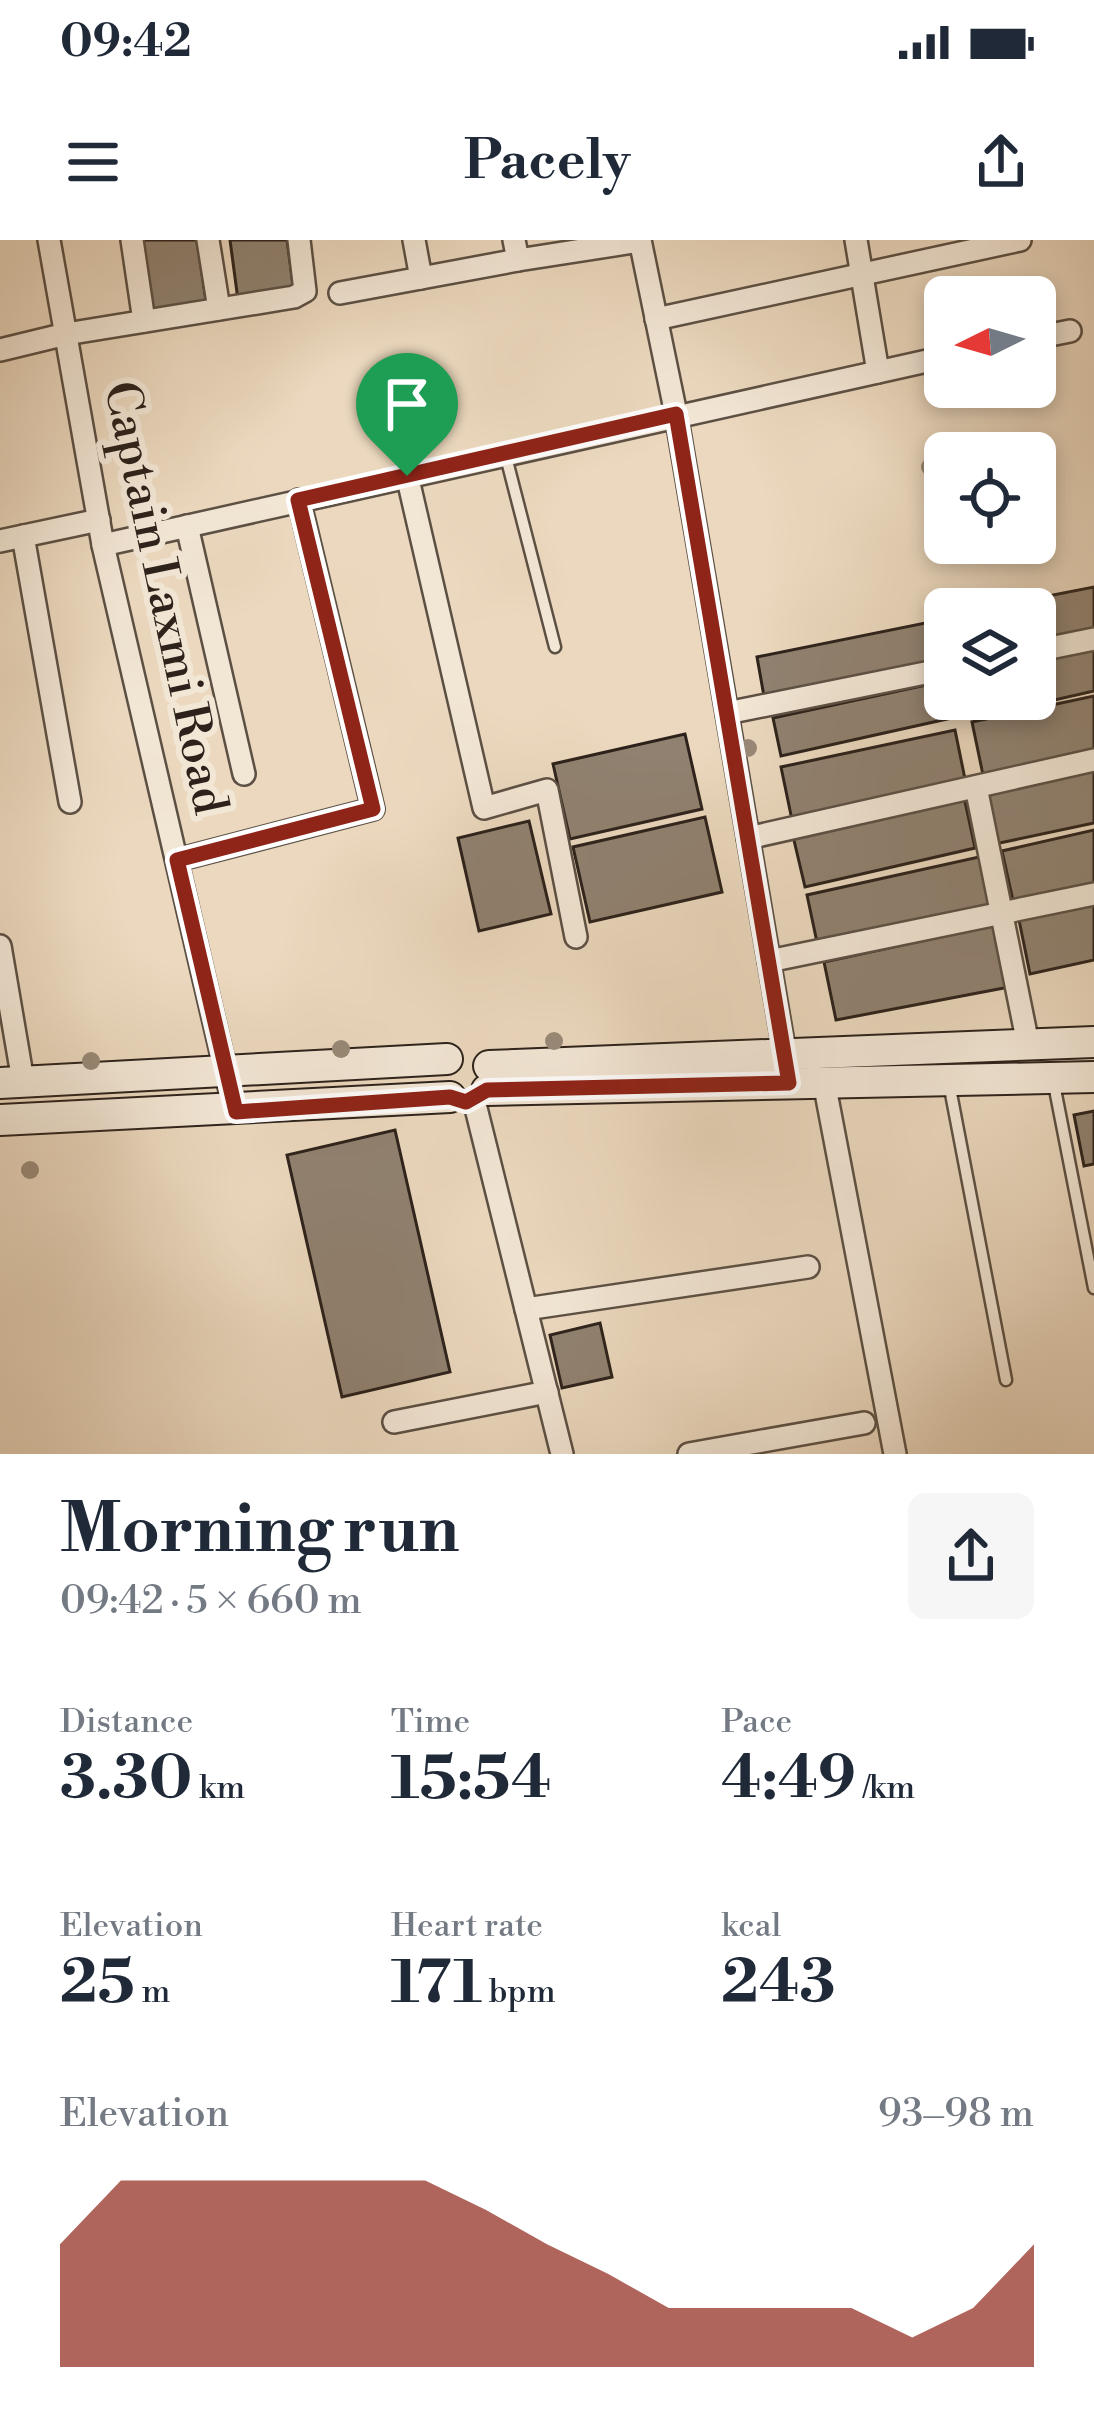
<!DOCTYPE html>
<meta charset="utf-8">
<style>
:root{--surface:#fff;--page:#f6f6f7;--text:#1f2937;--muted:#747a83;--accent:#8f2418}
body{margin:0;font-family:"Libre Bodoni",serif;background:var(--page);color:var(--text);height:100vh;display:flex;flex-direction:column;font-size:45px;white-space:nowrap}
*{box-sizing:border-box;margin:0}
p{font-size:39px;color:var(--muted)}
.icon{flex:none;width:66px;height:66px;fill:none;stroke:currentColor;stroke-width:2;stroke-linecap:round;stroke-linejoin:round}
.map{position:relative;height:1214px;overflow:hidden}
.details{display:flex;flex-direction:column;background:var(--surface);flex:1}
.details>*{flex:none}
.needle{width:78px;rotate:265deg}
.controls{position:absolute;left:924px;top:36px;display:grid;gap:24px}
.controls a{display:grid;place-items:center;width:132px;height:132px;border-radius:18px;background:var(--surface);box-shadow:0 6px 18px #0003;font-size:60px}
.pin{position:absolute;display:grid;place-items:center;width:102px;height:102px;color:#fff;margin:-123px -51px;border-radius:50% 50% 50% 0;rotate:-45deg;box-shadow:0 0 12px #0007}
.pin .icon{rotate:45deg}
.round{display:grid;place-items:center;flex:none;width:126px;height:126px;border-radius:18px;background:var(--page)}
.summary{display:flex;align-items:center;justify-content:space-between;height:204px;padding:0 60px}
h1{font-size:66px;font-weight:800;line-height:90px}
.figures{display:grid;grid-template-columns:repeat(3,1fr);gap:18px;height:204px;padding:12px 60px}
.figures div{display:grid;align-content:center}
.figures b{font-size:60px;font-weight:800}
.figures small{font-size:33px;font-weight:400}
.figures p{font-size:33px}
.chart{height:336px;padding:24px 60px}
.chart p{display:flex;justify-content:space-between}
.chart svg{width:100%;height:216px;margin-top:12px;fill:var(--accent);opacity:.7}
.status{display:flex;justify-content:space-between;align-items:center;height:84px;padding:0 60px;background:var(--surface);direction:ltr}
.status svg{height:33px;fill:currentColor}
header{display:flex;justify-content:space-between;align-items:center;height:156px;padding:0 60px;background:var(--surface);font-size:54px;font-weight:800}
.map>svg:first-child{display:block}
</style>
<div class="status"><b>09:42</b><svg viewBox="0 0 49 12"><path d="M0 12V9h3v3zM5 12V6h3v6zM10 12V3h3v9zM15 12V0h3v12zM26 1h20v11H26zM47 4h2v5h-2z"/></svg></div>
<header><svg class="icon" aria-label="menu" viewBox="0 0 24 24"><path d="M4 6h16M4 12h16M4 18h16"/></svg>Pacely<svg class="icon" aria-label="share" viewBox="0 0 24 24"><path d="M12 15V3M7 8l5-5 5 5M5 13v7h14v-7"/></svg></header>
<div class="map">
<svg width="1094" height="1214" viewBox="0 0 1094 1214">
<rect width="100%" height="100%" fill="#ebd8be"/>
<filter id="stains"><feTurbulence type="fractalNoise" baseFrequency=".00167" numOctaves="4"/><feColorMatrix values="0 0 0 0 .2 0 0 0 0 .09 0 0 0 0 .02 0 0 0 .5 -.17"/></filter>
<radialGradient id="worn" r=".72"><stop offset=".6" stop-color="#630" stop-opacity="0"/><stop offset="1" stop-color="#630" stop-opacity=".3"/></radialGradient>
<!-- building -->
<g fill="#908170" stroke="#2d221b" stroke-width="3">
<path d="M 140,0 L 197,0 L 207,67 L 150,75 Z"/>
<path d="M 230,0 L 287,0 L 294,52 L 238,60 Z"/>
<path d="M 1094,347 L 1094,391 L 1035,403 L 1035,369 L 981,369 Z"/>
<path d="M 945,379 L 945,427 L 765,462 L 757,417 Z"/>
<path d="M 1094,409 L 1094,451 L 984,476 L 980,459 L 1035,459 L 1035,422 Z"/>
<path d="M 945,441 L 945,459 L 962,459 L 965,475 L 781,516 L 773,478 Z"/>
<path d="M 1094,456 L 1094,511 L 983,535 L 972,482 Z"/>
<path d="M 955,490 L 966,544 L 792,580 L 781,527 Z"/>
<path d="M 685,494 L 702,569 L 570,599 L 553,524 Z"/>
<path d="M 1094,527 L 1094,583 L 995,604 L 983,551 Z"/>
<path d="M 964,557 L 975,608 L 805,647 L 793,596 Z"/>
<path d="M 705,577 L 722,652 L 590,682 L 573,607 Z"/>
<path d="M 529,581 L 551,674 L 479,691 L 458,598 Z"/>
<path d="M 1094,590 L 1094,647 L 1014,665 L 1002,611 Z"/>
<path d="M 979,617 L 991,669 L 818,707 L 807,655 Z"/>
<path d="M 1094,659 L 1094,720 L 1030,734 L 1018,675 Z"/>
<path d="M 995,685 L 1009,747 L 836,780 L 824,722 Z"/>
<path d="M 1094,871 L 1094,924 L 1084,926 L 1074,875 Z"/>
<path d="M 395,890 L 450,1132 L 342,1157 L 287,915 Z"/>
<path d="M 600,1083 L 612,1137 L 562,1148 L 550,1095 Z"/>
</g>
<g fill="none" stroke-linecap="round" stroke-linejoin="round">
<defs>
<g id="lane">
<path d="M 505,213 L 555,407"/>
<path d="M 1053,839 L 1094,1048"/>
<path d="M 949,843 L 1006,1140"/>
</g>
<g id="street">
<path d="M 49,0 L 103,305 L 235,872"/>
<path d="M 132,0 L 144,81"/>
<path d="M 208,0 L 219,69"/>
<path d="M 414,0 L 421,38 L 518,20"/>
<path d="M 514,0 L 518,20 L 640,1"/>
<path d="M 640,0 L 676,174 L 787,826"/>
<path d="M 856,0 L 878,132"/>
<path d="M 340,53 L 421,38"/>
<path d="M 656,79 L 1020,0"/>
<path d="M 1035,98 L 1070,91"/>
<path d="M 0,110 L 66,94 L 294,57 L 305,51 L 299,0"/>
<path d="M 407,235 L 484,568 L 547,550 L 576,697"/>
<path d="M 187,286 L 244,534"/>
<path d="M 23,296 L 70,562"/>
<path d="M 0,301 L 99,280"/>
<path d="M 103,305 L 945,117"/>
<path d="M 1035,411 L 1094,399"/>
<path d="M 727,473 L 945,429"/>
<path d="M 976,547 L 1028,804"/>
<path d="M 748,598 L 1094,520"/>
<path d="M 177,620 L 373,569 L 299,260"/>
<path d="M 0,706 L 23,841"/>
<path d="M 769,721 L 1094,654"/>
<path d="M 824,842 L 895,1214"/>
<path d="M 474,860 L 562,1214"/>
<path d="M 526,1069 L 808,1027"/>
<path d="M 394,1182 L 547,1152"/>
<path d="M 689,1214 L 864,1183"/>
</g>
<g id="secondary">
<path d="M 489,826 L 1094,802"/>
<path d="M 0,843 L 447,819"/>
<path d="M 487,850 L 1094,837"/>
<path d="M 0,880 L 450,857"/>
</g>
</defs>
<!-- lane casing -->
<use href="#lane" stroke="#5c5044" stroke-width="15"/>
<!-- street casing -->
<use href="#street" stroke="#5c5044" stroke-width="26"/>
<!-- secondary casing -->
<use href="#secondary" stroke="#2d221b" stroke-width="34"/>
<!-- lane -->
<use href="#lane" stroke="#f2e6d5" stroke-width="10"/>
<!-- street -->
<use href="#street" stroke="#f2e6d5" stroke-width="21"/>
<!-- secondary -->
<use href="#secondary" stroke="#f2e6d5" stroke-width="30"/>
</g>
<!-- trees -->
<g fill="#988977">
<circle cx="930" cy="227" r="9"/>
<circle cx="748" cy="508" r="9"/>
<circle cx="554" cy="801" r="9"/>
<circle cx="341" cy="809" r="9"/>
<circle cx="91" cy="821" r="9"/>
<circle cx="30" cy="930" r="9"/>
</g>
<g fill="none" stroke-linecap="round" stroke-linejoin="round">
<defs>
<path id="route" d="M 676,174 L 789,843 L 487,850 L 466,862 L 450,857 L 236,872 L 177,620 L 373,569 L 298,260 Z"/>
</defs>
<!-- route casing -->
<use href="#route" stroke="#fff" stroke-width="24"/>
<!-- route -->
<use href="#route" stroke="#8f2418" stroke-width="15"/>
</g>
<g text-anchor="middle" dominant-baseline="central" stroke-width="12" stroke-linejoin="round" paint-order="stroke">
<!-- street labels -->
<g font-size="48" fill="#2d221b" stroke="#f2e6d5">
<text transform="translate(164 358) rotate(78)">Captain Laxmi Road</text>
</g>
</g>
<rect width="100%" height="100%" filter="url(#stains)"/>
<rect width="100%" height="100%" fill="url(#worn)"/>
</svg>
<div class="controls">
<a><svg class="needle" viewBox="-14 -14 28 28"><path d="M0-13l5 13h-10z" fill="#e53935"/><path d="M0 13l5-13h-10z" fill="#747a83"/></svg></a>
<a><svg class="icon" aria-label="locate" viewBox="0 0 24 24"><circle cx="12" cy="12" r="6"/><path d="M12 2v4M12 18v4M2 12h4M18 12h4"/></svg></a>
<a><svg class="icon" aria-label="layers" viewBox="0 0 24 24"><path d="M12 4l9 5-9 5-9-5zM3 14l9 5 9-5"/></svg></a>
</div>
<div class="pin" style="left:407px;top:236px;background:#1e9e55"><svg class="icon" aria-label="arrive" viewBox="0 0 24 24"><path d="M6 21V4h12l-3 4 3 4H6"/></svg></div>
</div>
<section class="details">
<div class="summary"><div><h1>Morning run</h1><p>09:42 · 5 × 660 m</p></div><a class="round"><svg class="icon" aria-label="share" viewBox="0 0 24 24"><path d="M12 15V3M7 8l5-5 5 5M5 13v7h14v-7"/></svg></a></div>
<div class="figures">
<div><p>Distance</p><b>3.30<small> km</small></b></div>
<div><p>Time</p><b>15:54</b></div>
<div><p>Pace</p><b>4:49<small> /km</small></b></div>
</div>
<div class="figures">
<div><p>Elevation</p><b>25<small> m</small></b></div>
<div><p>Heart rate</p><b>171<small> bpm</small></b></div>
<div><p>kcal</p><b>243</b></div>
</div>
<div class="chart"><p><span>Elevation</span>93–98 m</p>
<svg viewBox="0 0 160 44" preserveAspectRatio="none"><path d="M0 44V19L10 6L20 6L30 6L40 6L50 6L60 6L70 12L80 19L90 25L100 32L110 32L120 32L130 32L140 38L150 32L160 19V44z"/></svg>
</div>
</section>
